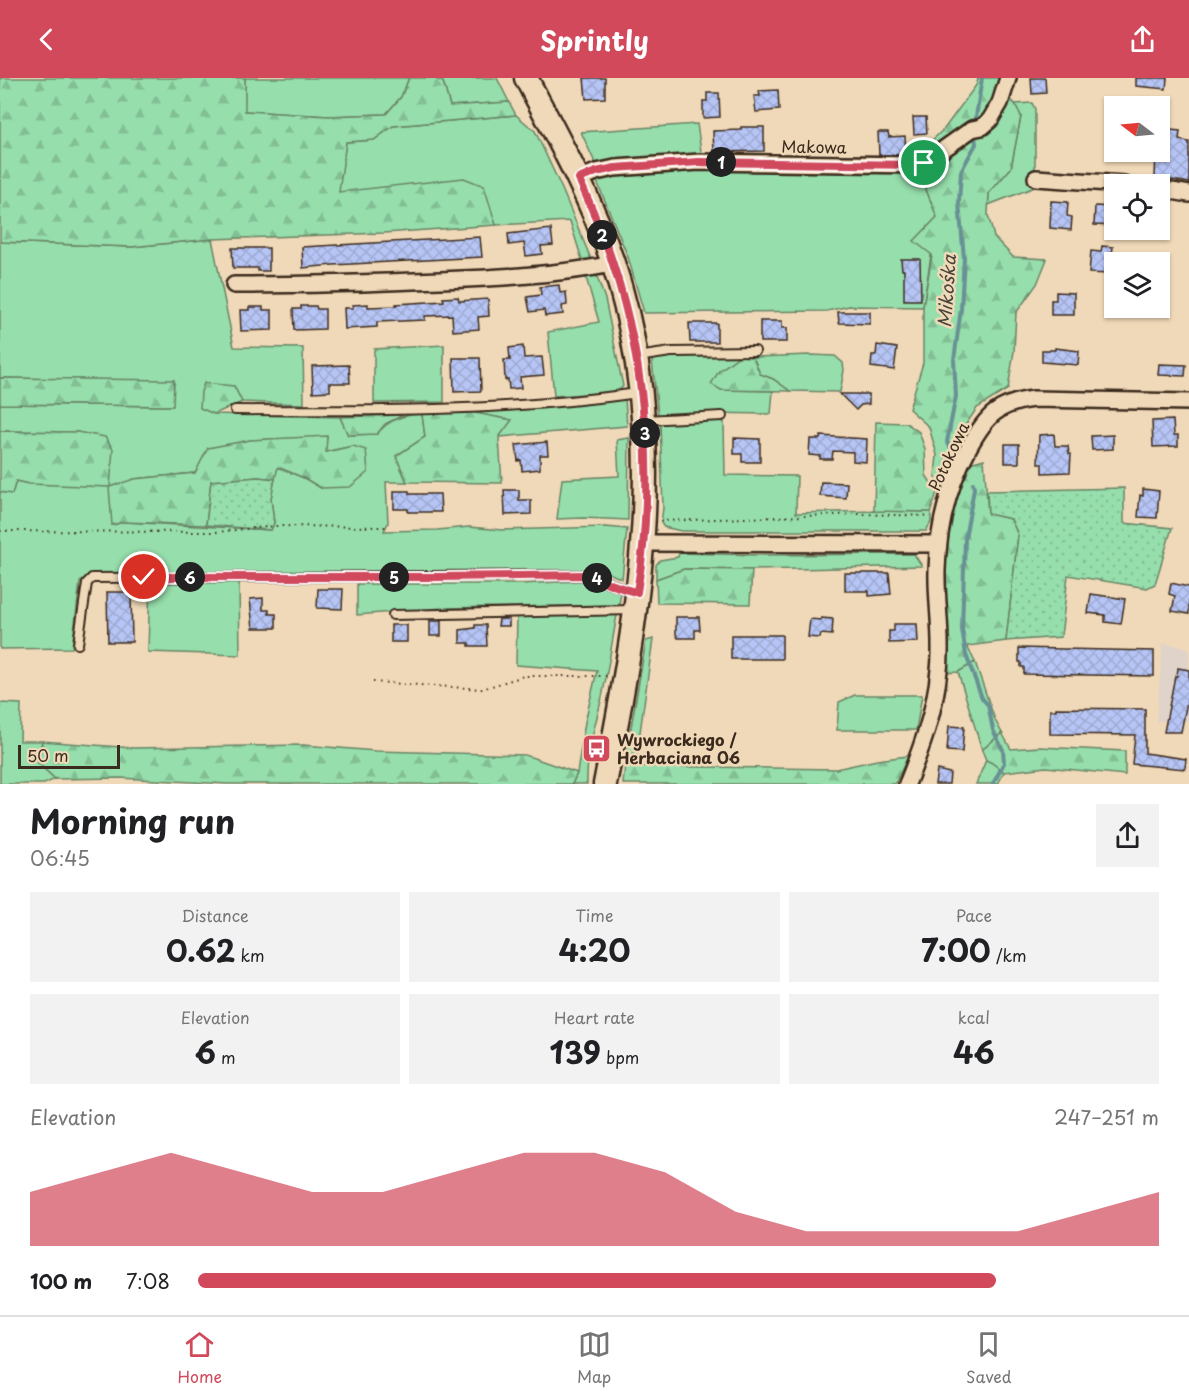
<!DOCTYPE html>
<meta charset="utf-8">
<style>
:root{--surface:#fff;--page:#f2f2f2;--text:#202124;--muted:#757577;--line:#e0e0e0;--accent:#d1495b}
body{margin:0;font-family:"Playpen Sans",sans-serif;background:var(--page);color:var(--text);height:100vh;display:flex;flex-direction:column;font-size:22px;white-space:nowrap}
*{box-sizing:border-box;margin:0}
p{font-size:20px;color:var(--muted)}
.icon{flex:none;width:33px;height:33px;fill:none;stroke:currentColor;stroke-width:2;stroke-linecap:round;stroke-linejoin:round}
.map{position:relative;height:706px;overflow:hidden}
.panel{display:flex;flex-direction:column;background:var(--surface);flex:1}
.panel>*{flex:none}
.needle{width:39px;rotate:286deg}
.buttons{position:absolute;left:1104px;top:18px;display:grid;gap:12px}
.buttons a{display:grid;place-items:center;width:66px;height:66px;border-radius:0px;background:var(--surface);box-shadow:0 2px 4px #0004;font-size:30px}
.scale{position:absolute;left:18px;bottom:15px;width:102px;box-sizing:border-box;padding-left:6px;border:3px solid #3b2a1e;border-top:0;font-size:16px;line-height:21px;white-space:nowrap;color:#3b2a1e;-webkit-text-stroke:4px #f0d9b8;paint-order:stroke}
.pin{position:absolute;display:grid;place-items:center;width:51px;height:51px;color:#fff;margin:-26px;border:3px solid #fff;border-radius:50%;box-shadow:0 2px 6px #0007}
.km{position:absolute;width:30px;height:30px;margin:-15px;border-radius:50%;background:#222;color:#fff;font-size:16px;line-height:30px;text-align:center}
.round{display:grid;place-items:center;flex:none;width:63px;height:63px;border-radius:0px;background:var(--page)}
.head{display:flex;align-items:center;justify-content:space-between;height:102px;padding:0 30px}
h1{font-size:33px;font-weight:700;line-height:45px}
.stats{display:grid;grid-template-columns:repeat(3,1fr);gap:9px;height:102px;padding:6px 30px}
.stats div{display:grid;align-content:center;border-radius:0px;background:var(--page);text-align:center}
.stats b{font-size:30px;font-weight:700}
.stats small{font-size:16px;font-weight:400}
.stats p{font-size:16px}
.chart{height:168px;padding:12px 30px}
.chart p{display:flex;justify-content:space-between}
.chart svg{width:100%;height:108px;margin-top:6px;fill:var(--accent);opacity:.7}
ul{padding:0 30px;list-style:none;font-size:20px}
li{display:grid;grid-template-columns:96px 72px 1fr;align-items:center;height:45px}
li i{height:15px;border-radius:8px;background:var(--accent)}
header{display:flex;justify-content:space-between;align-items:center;height:78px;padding:0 30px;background:var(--accent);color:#fff;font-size:27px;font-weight:700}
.dock{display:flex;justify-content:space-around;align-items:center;height:84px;border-top:2px solid var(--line);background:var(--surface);font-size:16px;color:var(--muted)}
.dock a{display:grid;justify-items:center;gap:3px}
.dock .active{color:var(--accent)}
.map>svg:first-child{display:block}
</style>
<header><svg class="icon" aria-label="back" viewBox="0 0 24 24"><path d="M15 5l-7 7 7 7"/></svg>Sprintly<svg class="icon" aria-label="share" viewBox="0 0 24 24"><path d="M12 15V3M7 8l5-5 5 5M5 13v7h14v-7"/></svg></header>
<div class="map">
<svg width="1189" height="706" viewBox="0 0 1189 706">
<defs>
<pattern id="forest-firs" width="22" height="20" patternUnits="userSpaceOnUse" patternTransform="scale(1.5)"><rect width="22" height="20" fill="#96deac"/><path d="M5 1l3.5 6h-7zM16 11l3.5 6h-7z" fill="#82bf94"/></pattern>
<pattern id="garden-dots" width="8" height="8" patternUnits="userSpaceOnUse" patternTransform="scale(1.5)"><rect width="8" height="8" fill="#96deac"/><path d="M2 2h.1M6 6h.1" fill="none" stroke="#82bf94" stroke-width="1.8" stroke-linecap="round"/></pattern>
<pattern id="building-cross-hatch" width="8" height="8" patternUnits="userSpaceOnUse" patternTransform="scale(1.5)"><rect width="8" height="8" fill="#b6c5f5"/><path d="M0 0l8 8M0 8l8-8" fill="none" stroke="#9da9d2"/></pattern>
</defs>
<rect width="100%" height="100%" fill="#f0d9b8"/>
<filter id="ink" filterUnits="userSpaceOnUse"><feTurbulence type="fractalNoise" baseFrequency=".0167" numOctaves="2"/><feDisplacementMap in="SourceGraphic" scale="12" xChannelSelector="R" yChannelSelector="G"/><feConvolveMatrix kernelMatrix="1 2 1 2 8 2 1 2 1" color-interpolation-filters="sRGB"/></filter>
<g filter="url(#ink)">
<!-- built -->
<path fill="#dfd3ca" d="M 1163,565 L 1189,570 L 1189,643 L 1156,643 Z"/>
<!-- grass -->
<g fill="#96deac" stroke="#688465" stroke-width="1.5" fill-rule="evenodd">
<path d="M 245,0 L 409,0 L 401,19 L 386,36 L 328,38 L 244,33 Z"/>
<path d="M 434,0 L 497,0 L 509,24 L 450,28 L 443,4 Z"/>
<path d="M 1032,25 L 1035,31 L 1035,109 L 988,127 L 989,115 L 1011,90 L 1021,38 L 1015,26 Z"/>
<path d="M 516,37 L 535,53 L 562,111 L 591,181 L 582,182 L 570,143 L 496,147 L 490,133 L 338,114 L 346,64 L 374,62 L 393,48 Z"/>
<path d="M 697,46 L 702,80 L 597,89 L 581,54 Z"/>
<path d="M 704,88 L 919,94 L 937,139 L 923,229 L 849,228 L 827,233 L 644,235 L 628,179 L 596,101 L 628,94 Z"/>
<path d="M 212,161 L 234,269 L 303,270 L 304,326 L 242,324 L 234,308 L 201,330 L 214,336 L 340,339 L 348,357 L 377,356 C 389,341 403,337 422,336 L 425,359 L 396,378 L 407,404 L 386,404 L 388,445 L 384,453 L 437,452 L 469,449 L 502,452 L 606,449 L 627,451 L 622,501 L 602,492 L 522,495 L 90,495 L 80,504 L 72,570 L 0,571 L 0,414 L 12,416 L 16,403 L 29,406 L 77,354 L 0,353 L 0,326 L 172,328 L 174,303 L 0,300 L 0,164 L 131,169 ZM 327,359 L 325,374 L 353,368 L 321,410 L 304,400 L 277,389 L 271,420 L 274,445 L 271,452 L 123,444 L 113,447 L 134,401 L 195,395 L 250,362 Z"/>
<path d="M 585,196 L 596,196 L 605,221 L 623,308 L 618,314 L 554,318 L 548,254 L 599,244 Z"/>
<path d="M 444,267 L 444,324 L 374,325 L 374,271 Z"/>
<path d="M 810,277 L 835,278 L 843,285 L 844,292 L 840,314 L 790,313 L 773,301 L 760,296 L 753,279 Z"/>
<path d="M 739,278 L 719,293 L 721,312 L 773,313 L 771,336 L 704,335 L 658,337 L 652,282 L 664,279 Z"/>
<path d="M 625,321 L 627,348 L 499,359 L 511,342 L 470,334 Z"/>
<path d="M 717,342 L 724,344 L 725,397 L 797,398 L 796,435 L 874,433 L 931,434 L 931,444 L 926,453 L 681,453 L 664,449 L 661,445 L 663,430 L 660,346 Z"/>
<path d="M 629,360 L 628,442 L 583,440 L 557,441 L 562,401 L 619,398 L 617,362 Z"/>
<path d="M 679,475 L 758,477 L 914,476 L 922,488 L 752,492 L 684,491 L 656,501 L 656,487 L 660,482 L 678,479 Z"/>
<path d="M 596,502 L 621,514 L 619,527 L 442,530 L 357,537 L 357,506 L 521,506 Z"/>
<path d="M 150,503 L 239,504 L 240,577 L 148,574 Z"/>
<path d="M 617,537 C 612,564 608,592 602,619 C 595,648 586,676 587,706 L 572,706 L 577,695 L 585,644 L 597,593 L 516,587 L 517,538 Z"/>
<path d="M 653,561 L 637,676 L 626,678 L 646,563 Z"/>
<path d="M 975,584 L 995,642 L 1002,655 L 982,672 L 958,594 Z"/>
<path d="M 855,617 L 922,617 L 916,652 L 837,652 L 839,624 Z"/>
<path d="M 0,625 L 21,626 L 20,663 L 42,663 L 38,685 L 55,701 L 44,706 L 0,706 Z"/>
<path d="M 986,682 L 992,684 L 1004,694 L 998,706 L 976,706 Z"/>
</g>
<!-- forest -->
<g fill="url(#forest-firs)" stroke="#688465" stroke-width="1.5">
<path d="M 0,0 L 245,0 L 245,33 L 328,38 L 386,36 L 401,19 L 409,0 L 434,0 L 443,4 L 450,28 L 509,24 L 516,37 L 393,48 L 374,62 L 346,64 L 339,114 L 464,100 L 484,108 L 496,147 L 384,155 L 212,161 L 131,169 L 0,164 Z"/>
<path d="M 978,0 L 1003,0 L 985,42 L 924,81 L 913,80 L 944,51 L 977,6 Z"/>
<path d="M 1008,18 L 1015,26 L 1021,38 L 1011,90 L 989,115 L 988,137 L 994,159 L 1013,179 L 1047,181 L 1037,206 L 1016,235 L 1014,273 L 1008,311 L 977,330 L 958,358 L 940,404 L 935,399 L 937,377 L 929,349 L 909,331 L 923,285 L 923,229 L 932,177 L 914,163 L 937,139 L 919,94 L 946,74 L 988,52 Z"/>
<path d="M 739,278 L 753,279 L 760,296 L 773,301 L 790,313 L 721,312 L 711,306 L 719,293 Z"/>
<path d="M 0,300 L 174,302 L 173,328 L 0,326 Z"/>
<path d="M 204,305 L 234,308 L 242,324 L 214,336 L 200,330 L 201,314 Z"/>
<path d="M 470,334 L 512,342 L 499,359 L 502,405 L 407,404 L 396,378 L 425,359 L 422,336 Z"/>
<path d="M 403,337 L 385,346 L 377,356 L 348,357 L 340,339 Z"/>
<path d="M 876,344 L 906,345 L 919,354 L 925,371 L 926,397 L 937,414 L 931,434 L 874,433 Z"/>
<path d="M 0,353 L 77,354 L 105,359 L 113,371 L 110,409 L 134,401 L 195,395 L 208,370 L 250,362 L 327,358 L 326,374 L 353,368 L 366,372 L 368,394 L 350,409 L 321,410 L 304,400 L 278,389 L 275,401 L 258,399 L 211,403 L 206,447 L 123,444 L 112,447 L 109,409 L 29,406 L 16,403 L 12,416 L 0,414 Z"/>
<path d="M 984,381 L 988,436 L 1011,441 L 1018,457 L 1006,563 L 967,568 L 975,584 L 958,594 L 946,595 L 946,453 L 953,420 L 970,385 Z"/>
<path d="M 684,491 L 752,492 L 750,526 L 657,525 L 656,501 Z"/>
<path d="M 1002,655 L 1011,671 L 1039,669 L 1125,673 L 1125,697 L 1046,689 L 1004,694 L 992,685 L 986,682 L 982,672 Z"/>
<path d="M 42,663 L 133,670 L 303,667 L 376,673 L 525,677 L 577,695 L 572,706 L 228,706 L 120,700 L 55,701 L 38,685 Z"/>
<path d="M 637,676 L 635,688 L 836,691 L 877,682 L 908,678 L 895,706 L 623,706 L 626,678 Z"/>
</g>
<!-- garden -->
<g fill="url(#garden-dots)" stroke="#688465" stroke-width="1.5">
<path d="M 258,399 L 275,401 L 271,420 L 274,445 L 271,452 L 206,447 L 211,403 Z"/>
<path d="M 1124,410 L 1124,445 L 1172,450 L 1155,506 L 1147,510 L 1068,497 L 1061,559 L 1006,563 L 1018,457 L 1011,441 L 988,436 L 987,413 Z"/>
</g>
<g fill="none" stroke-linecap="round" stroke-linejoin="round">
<!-- stream -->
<g stroke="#689194" stroke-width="4">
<path d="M 976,39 L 982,0"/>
<path d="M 952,371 L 947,364 L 956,318 L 954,282 L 961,231 L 964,180 L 959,125 L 961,93 L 976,66 L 975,58"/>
<path d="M 973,405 L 974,411 L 965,460 L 962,551 L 966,577 L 982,620 L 988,627 L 993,652 L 1003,672 L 1004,685 L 993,706"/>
</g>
</g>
<!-- building -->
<g fill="url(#building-cross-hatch)" stroke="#3b2a1e" stroke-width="1.5">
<path d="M 584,0 L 605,0 L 605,20 L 586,21 Z"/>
<path d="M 1031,0 L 1045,0 L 1046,15 L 1032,16 Z"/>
<path d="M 1136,0 L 1167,0 L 1166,11 L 1136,8 Z"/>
<path d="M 778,12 L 779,32 L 756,34 L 754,18 L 760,18 L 759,13 Z"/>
<path d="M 707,15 L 719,15 L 720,39 L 703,40 L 703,23 L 707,23 Z"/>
<path d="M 913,39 L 926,39 L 927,55 L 914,56 Z"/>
<path d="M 741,49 L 764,49 L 764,73 L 714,74 L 713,53 L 741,52 Z"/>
<path d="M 1160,51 L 1180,53 L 1179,62 L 1189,64 L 1189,105 L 1155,99 L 1156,74 L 1160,74 Z"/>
<path d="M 878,54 L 888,54 L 889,59 L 905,58 L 906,77 L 879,77 Z"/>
<path d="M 1051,123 L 1068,124 L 1067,138 L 1072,139 L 1071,152 L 1050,150 Z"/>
<path d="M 1095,128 L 1114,129 L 1114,148 L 1094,147 Z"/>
<path d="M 551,151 L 553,167 L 541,168 L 542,176 L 526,178 L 524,165 L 509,167 L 508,156 Z"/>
<path d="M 480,159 L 482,179 L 333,187 L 303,190 L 302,169 Z"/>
<path d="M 1102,168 L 1113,169 L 1109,196 L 1089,195 L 1091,173 L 1101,174 Z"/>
<path d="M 232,170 L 269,170 L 269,193 L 258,193 L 258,190 L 233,190 Z"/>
<path d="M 901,181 L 920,181 L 921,222 L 904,222 L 904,192 L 902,192 Z"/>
<path d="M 559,207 L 560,215 L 566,214 L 567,227 L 562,228 L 563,236 L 545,238 L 544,232 L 530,234 L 527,219 L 541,217 L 540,209 Z"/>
<path d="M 1056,214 L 1074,215 L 1074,237 L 1051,237 L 1051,222 L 1056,222 Z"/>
<path d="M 458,219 L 459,223 L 488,221 L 489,238 L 478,239 L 479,251 L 453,253 L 452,237 L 425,238 L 425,242 L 377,244 L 377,249 L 345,251 L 344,230 L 353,230 L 353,227 L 368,226 L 368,229 L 396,228 L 396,226 L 444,223 L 443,220 Z"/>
<path d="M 301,228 L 316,228 L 317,231 L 325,231 L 325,251 L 294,252 L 293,231 L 301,231 Z"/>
<path d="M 249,229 L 263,229 L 263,232 L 272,232 L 272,252 L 241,253 L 240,232 L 249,232 Z"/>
<path d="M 838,234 L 870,234 L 870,246 L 839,245 Z"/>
<path d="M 760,243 L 782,243 L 782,250 L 787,250 L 787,264 L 760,264 Z"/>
<path d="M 689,245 L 717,245 L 717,264 L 690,264 Z"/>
<path d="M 877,267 L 897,270 L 894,292 L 871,289 L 872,277 L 876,277 Z"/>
<path d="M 523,268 L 524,280 L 542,279 L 544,297 L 520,299 L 521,310 L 509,311 L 508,301 L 505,302 L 504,282 L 510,282 L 509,270 Z"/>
<path d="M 1055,270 L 1079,273 L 1078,287 L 1042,284 L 1042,272 L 1055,272 Z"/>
<path d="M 453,280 L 480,280 L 481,313 L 454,314 Z"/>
<path d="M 1159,286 L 1186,287 L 1185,298 L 1158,297 Z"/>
<path d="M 349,287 L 350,305 L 330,305 L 330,313 L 313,314 L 312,288 Z"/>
<path d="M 840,316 L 869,316 L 869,326 L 861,327 L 856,332 Z"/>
<path d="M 1173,342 L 1174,357 L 1178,357 L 1178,368 L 1153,369 L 1152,343 Z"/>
<path d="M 1054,356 L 1055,368 L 1068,368 L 1069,376 L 1071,376 L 1070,394 L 1042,395 L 1042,386 L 1038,386 L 1039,357 Z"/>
<path d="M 1113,357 L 1113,371 L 1092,372 L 1091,358 Z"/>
<path d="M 821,358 L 867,361 L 866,384 L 853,383 L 853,374 L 833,373 L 832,381 L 820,381 L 820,378 L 809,377 L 810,361 L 820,361 Z"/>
<path d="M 734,360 L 760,361 L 760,384 L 742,384 L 742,376 L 734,376 Z"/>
<path d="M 547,364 L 548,377 L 540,377 L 540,391 L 522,393 L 521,382 L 518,383 L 516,367 Z"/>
<rect x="1005" y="366" width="14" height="19"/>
<path d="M 821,404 L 847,405 L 846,420 L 820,418 Z"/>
<path d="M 1143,411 L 1159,413 L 1157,440 L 1138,439 L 1140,417 L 1143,418 Z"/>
<path d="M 504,412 L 519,412 L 519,422 L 531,422 L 531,436 L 505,437 Z"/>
<path d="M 394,413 L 409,413 L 409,416 L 440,416 L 441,434 L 408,434 L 408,431 L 394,431 Z"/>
<path d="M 845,495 L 889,495 L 891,516 L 869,518 L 869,513 L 845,513 Z"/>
<path d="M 1171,505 L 1189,509 L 1189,536 L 1172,533 L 1175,518 L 1169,516 Z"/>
<path d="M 318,511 L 343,511 L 342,531 L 317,530 Z"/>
<path d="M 107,514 L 131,514 L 132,564 L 108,564 Z"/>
<path d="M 1091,516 L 1125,521 L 1121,546 L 1105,544 L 1105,537 L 1088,535 Z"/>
<path d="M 263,520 L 263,532 L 269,532 L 269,536 L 276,536 L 276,550 L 253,550 L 250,521 Z"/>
<path d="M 676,539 L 699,539 L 700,552 L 695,552 L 695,560 L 678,560 L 676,556 Z"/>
<path d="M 821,540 L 833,541 L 832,557 L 821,556 L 820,560 L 808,559 L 810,541 L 821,542 Z"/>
<path d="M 499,541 L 509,541 L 509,548 L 498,548 Z"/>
<rect x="430" y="543" width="11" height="15"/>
<path d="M 894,546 L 917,546 L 918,564 L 889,565 L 889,553 L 894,553 Z"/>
<rect x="391" y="547" width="16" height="17"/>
<path d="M 475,547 L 486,547 L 487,568 L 469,568 L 469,565 L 460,565 L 460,552 L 475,550 Z"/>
<rect x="731" y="557" width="51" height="24"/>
<path d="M 1019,570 L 1154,573 L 1154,598 L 1024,596 L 1024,589 L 1021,589 L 1021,584 L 1019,584 Z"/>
<path d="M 1178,590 L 1189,592 L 1189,614 L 1181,654 L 1164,654 L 1175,598 L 1177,598 Z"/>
<path d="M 1056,630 L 1145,631 L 1145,675 L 1186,681 L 1185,691 L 1132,686 L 1135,657 L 1050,656 L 1050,632 L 1056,632 Z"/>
<path d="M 949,648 L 964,649 L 962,674 L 947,673 Z"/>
<path d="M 937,692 L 950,695 L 949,706 L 935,706 Z"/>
</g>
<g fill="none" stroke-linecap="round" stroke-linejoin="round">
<defs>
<g id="lane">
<path d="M 637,279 L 671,274 L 755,273"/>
<path d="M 235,332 C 369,333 504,334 638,315"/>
<path d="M 645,342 L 722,338"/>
<path d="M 393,537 L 633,532"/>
<path d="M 78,566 L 87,505 L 92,500 L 586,497 C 604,501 619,511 636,514"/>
</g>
<g id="street">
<path d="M 1036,100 L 1124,106"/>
<path d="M 579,101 L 596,94 L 615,90 L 699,84 L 917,87 L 924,85 L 972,51 L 982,49 L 990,42 L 1000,25 L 1008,0"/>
<path d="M 1160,111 L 1189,116"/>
<path d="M 234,207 C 303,207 371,205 440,202 C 497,200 556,197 613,186"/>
<path d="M 644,465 L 938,466"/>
<path d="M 907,706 C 922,669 935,633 939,592 C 943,559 936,525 937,492 C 938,447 948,408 969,369 C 986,338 998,325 1034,321 L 1189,324"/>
</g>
<path id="secondary" d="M 526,0 C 558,60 591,120 613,185 C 671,359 639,532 605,706"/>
</defs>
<!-- lane casing -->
<use href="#lane" stroke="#3b2a1e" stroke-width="12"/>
<!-- street casing -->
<use href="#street" stroke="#3b2a1e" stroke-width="20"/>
<!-- secondary casing -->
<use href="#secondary" stroke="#3b2a1e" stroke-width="27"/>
<!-- path -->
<g stroke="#3b2a1e" stroke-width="2" stroke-dasharray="1.5 4.5" stroke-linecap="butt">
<path d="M 660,443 L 861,436 L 930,438"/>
<path d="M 0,453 L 216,454 L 275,448 L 387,449"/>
<path d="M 373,604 L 482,611 L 524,598 L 608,598"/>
</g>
<!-- lane -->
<use href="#lane" stroke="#f0d9b8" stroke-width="8"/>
<!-- street -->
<use href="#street" stroke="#f0d9b8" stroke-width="15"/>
<!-- secondary -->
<use href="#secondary" stroke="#f0d9b8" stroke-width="22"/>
</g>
</g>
<g fill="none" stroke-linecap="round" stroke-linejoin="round" filter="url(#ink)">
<defs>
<path id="route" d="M 144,499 L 438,499 L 586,497 C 604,502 619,511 637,514 C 655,406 647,290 613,186 C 604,157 591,129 579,101 L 596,94 L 615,90 L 699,84 L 917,87 L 924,85"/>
</defs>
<!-- route casing -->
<use href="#route" stroke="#fff" stroke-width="12"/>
<!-- route -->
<use href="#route" stroke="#d1495b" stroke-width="8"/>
</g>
<!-- icons -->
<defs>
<symbol id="bus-square" viewBox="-11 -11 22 22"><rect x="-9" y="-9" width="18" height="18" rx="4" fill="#d1495b" stroke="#f0d9b8"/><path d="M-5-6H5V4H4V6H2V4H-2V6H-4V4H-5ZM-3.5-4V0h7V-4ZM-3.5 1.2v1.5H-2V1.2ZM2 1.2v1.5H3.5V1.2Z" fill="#fff"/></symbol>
</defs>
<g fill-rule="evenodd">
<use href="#bus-square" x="580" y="654" width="33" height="33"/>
</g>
<g text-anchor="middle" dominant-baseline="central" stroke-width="5" stroke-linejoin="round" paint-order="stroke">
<!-- street labels -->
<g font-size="16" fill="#3b2a1e" stroke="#f0d9b8">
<text transform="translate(814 68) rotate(1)">Makowa</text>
<text transform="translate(948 378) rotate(-65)">Potokowa</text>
</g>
<!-- poi labels -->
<g font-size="16" font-weight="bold" fill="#3b2a1e" stroke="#f0d9b8" text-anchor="start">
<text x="617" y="661">Wywrockiego /<tspan x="617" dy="18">Herbaciana 06</tspan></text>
</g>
<!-- water labels -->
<g font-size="18" font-style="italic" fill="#46443b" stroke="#f0d9b8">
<text transform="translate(946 213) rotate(-86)">Mikośka</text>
</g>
</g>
</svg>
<div class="buttons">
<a><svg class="needle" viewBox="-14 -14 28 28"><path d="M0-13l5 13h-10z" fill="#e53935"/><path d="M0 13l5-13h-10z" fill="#757577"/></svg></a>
<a><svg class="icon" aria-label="locate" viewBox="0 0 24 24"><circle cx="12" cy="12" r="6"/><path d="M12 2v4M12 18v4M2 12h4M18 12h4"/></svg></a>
<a><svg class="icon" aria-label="layers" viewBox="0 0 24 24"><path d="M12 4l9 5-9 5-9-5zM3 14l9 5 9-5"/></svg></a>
</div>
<div class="scale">50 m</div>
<div class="pin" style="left:924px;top:85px;background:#1e9e55"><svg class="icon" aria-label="arrive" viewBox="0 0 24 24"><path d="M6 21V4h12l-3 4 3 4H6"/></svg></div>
<div class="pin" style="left:144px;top:499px;background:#d93025"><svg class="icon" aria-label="check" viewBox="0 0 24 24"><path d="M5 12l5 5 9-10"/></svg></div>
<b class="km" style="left:721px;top:84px">1</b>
<b class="km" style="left:602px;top:157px">2</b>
<b class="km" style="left:645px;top:355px">3</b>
<b class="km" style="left:597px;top:500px">4</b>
<b class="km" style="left:394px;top:499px">5</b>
<b class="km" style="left:190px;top:499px">6</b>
</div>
<section class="panel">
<div class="head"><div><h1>Morning run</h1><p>06:45</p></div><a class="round"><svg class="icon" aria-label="share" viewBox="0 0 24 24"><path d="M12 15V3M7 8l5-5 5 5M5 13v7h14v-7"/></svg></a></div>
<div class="stats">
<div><p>Distance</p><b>0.62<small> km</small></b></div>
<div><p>Time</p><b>4:20</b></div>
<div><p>Pace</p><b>7:00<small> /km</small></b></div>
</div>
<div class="stats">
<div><p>Elevation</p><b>6<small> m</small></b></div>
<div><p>Heart rate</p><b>139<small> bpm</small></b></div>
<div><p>kcal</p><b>46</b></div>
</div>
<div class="chart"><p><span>Elevation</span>247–251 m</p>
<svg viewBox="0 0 160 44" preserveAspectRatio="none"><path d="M0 44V22L10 14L20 6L30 14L40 22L50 22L60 14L70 6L80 6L90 14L100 30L110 38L120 38L130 38L140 38L150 30L160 22V44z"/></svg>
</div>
<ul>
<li><b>100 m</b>7:08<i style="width:83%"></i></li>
</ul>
</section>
<nav class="dock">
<a class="active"><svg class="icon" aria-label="home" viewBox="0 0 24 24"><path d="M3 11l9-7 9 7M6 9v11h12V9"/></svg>Home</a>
<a><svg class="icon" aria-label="map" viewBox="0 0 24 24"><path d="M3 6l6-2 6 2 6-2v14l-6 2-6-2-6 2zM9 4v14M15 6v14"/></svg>Map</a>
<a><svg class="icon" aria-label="saved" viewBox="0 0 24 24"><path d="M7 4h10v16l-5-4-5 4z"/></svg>Saved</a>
</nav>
